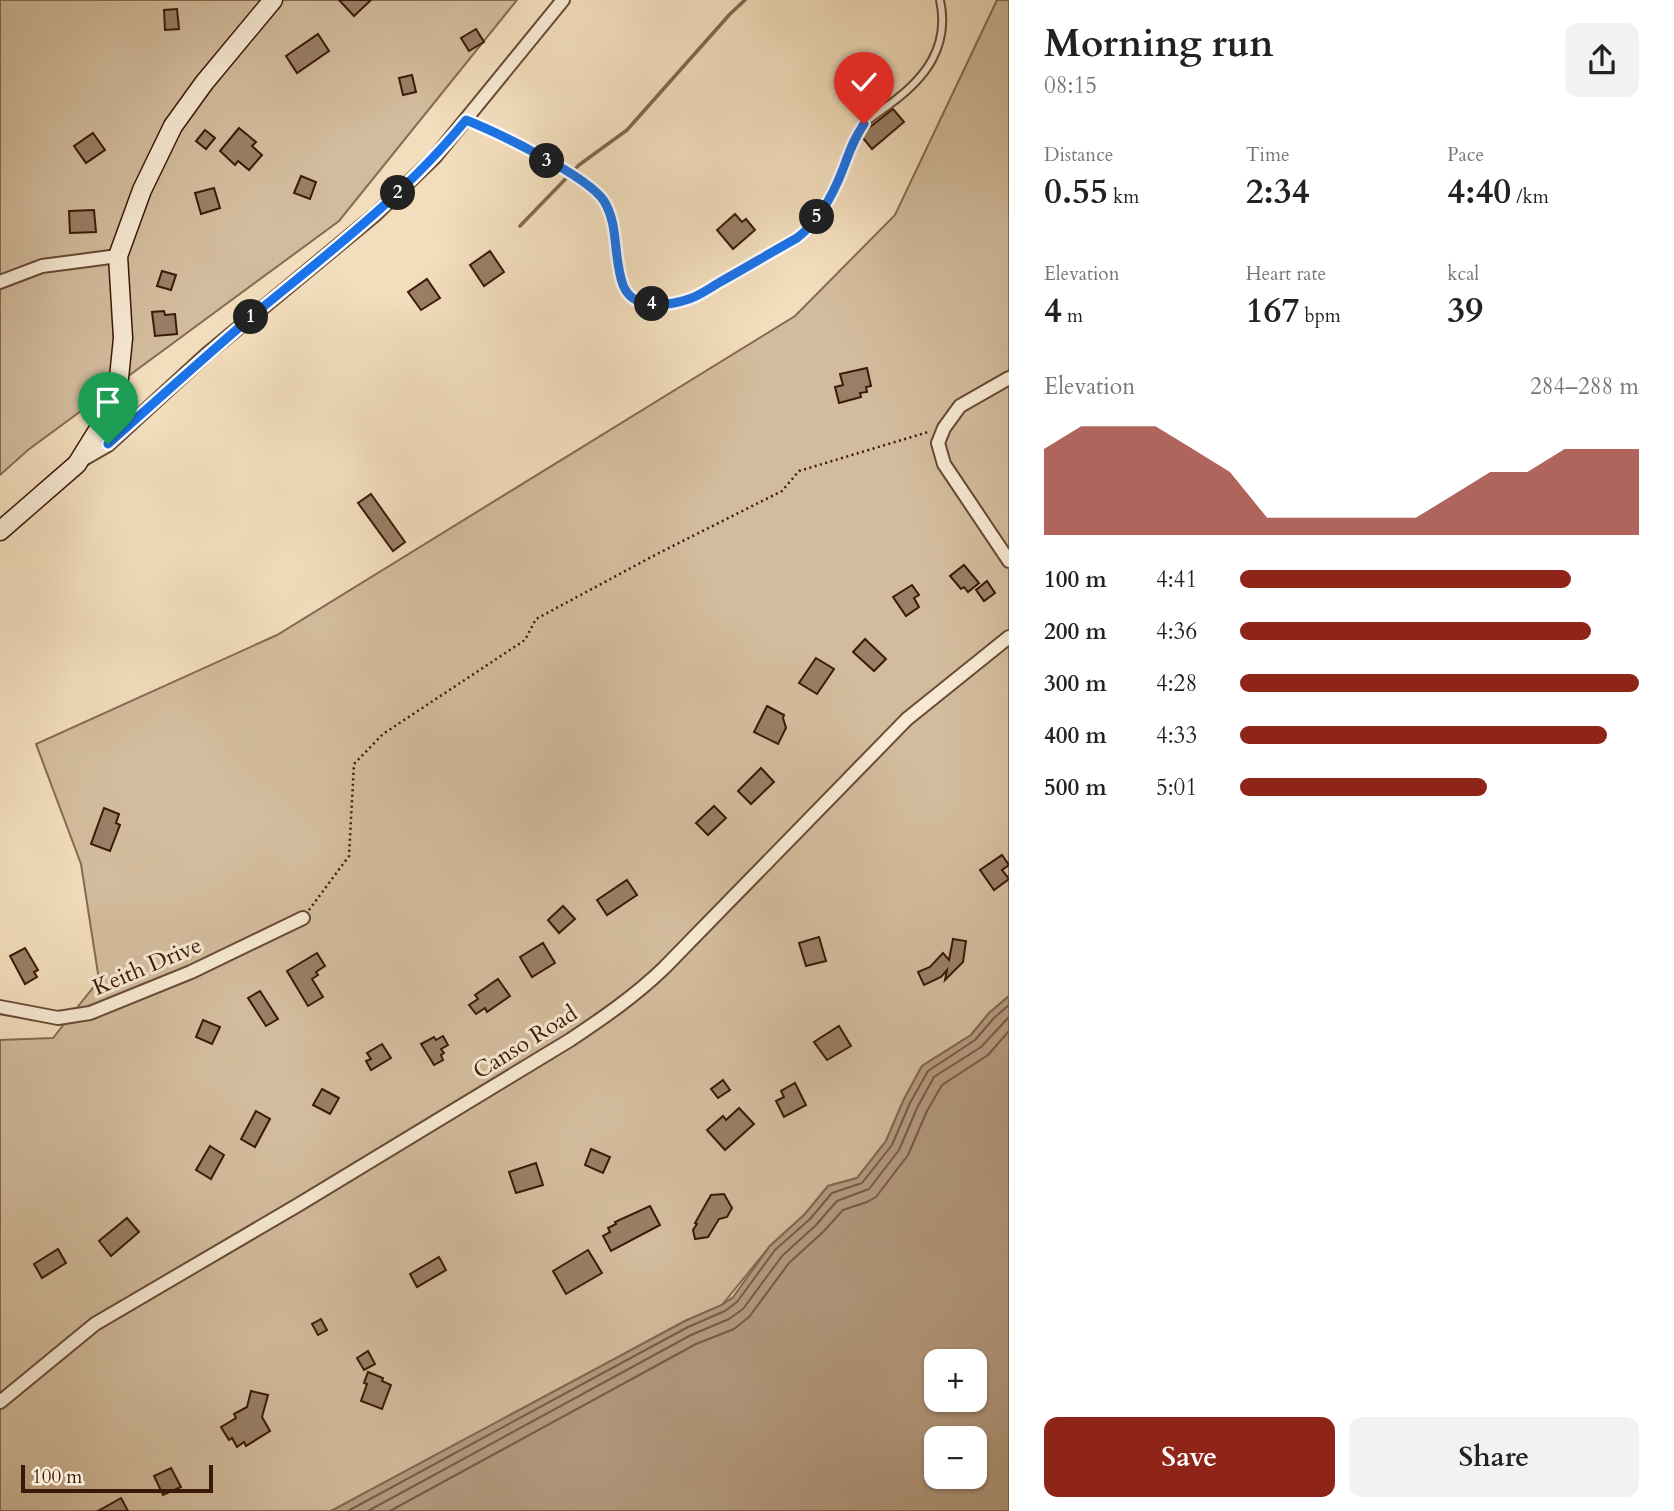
<!DOCTYPE html>
<meta charset="utf-8">
<style>
:root{--surface:#fff;--page:#f2f2f2;--text:#222;--muted:#767676;--accent:#8f2418}
body{margin:0;font-family:Cardo,serif;background:var(--page);color:var(--text);height:100vh;display:flex;flex-direction:column;font-size:26px;white-space:nowrap}
*{box-sizing:border-box;margin:0}
p{font-size:23px;color:var(--muted)}
.icon{flex:none;width:38px;height:38px;fill:none;stroke:currentColor;stroke-width:2;stroke-linecap:round;stroke-linejoin:round}
.map{position:relative;flex:1;overflow:hidden}
.panel{display:flex;flex-direction:column;background:var(--surface);width:665px}
.panel>*{flex:none}
.fabs{position:absolute;left:924px;top:1349px;display:grid;gap:14px}
.fabs a{display:grid;place-items:center;width:63px;height:63px;border-radius:14px;background:var(--surface);box-shadow:0 2px 5px #0004;font-size:35px}
.scale{position:absolute;left:21px;bottom:18px;width:192px;box-sizing:border-box;padding-left:7px;border:4px solid #3b1908;border-top:0;font-size:19px;line-height:24px;white-space:nowrap;color:#3b1908;-webkit-text-stroke:5px #f7e9d3;paint-order:stroke}
.pin{position:absolute;display:grid;place-items:center;width:60px;height:60px;color:#fff;margin:-72px -30px;border-radius:50% 50% 50% 0;rotate:-45deg;box-shadow:0 0 7px #0007}
.pin .icon{rotate:45deg}
.km{position:absolute;width:35px;height:35px;margin:-18px;border-radius:50%;background:#222;color:#fff;font-size:19px;line-height:35px;text-align:center}
.round{display:grid;place-items:center;flex:none;width:74px;height:74px;border-radius:14px;background:var(--page)}
.headline{display:flex;align-items:center;justify-content:space-between;height:119px;padding:0 35px}
h1{font-size:38px;font-weight:800;line-height:52px}
.stats{display:grid;grid-template-columns:repeat(3,1fr);gap:10px;height:119px;padding:7px 35px}
.stats div{display:grid;align-content:center}
.stats b{font-size:35px;font-weight:800}
.stats small{font-size:19px;font-weight:400}
.stats p{font-size:19px}
.chart{height:196px;padding:14px 35px}
.chart p{display:flex;justify-content:space-between}
.chart svg{width:100%;height:126px;margin-top:7px;fill:var(--accent);opacity:.7}
.cta{display:flex;gap:14px;margin-top:auto;padding:14px 35px}
.cta a{flex:1;height:80px;border-radius:14px;background:var(--accent);color:#fff;font-size:28px;font-weight:800;line-height:80px;text-align:center}
.cta a+a{background:var(--page);color:var(--text)}
ul{padding:0 35px;list-style:none;font-size:23px}
li{display:grid;grid-template-columns:112px 84px 1fr;align-items:center;height:52px}
li i{height:18px;border-radius:9px;background:var(--accent)}
main{display:flex;flex:1;min-height:0}
.map>svg:first-child{display:block}
</style>
<main>
<div class="map">
<svg width="1009" height="1511" viewBox="0 0 1009 1511">
<rect width="100%" height="100%" fill="#f2ddbc"/>
<filter id="stains"><feTurbulence type="fractalNoise" baseFrequency=".00286" numOctaves="4"/><feColorMatrix values="0 0 0 0 .2 0 0 0 0 .09 0 0 0 0 .02 0 0 0 .5 -.17"/></filter>
<radialGradient id="worn" r=".72"><stop offset=".6" stop-color="#630" stop-opacity="0"/><stop offset="1" stop-color="#630" stop-opacity=".3"/></radialGradient>
<!-- green -->
<g fill="#d3bc9d" stroke="#876a52" stroke-width="2">
<path d="M 0,0 L 517,0 L 339,221 L 28,450 L 0,475 Z"/>
<path d="M 997,0 L 1009,0 L 1009,996 L 989,1013 L 971,1035 L 922,1066 L 904,1099 L 886,1141 L 857,1178 L 828,1186 L 805,1214 L 770,1246 L 722,1305 L 685,1321 L 359,1498 L 331,1511 L 0,1511 L 0,1040 L 53,1038 L 99,980 L 81,864 L 36,744 L 277,635 L 795,316 L 895,215 Z"/>
</g>
<!-- water -->
<path fill="#b49a7f" stroke="#84664f" stroke-width="2" fill-rule="evenodd" d="M 1009,996 L 1009,1511 L 331,1511 L 685,1321 L 722,1305 L 733,1297 L 770,1246 L 805,1214 L 828,1186 L 857,1178 L 886,1141 L 904,1099 L 922,1066 L 971,1035 L 989,1013 ZM 936,1362 L 975,1362 L 975,1400 L 936,1400 ZM 936,1438 L 975,1438 L 975,1477 L 936,1477 Z"/>
<g fill="none" stroke-linecap="round" stroke-linejoin="round">
<!-- shore -->
<g stroke="#785a44" stroke-width="2">
<path d="M 348,1511 L 688,1327 L 725,1311 L 737,1302 L 775,1250 L 810,1219 L 832,1193 L 862,1183 L 892,1145 L 910,1103 L 928,1071 L 975,1040 L 994,1018 L 1009,1005"/>
<path d="M 368,1511 L 691,1335 L 729,1319 L 743,1309 L 782,1256 L 816,1225 L 837,1201 L 869,1189 L 899,1150 L 918,1106 L 934,1077 L 981,1047 L 1009,1017"/>
<path d="M 390,1511 L 696,1344 L 734,1329 L 749,1317 L 789,1263 L 823,1232 L 843,1210 L 867,1202 L 876,1197 L 908,1155 L 927,1111 L 942,1085 L 988,1055 L 1009,1031"/>
</g>
<!-- stream -->
<path stroke="#84664f" stroke-width="3.5" d="M 520,226 L 579,165 L 627,130 L 730,14 L 745,0"/>
</g>
<!-- building -->
<g fill="#9a7f66" stroke="#3b1908" stroke-width="2">
<path d="M 339,0 L 371,0 L 354,16 Z"/>
<path d="M 177,9 L 179,29 L 165,30 L 164,10 Z"/>
<path d="M 476,29 L 484,42 L 469,51 L 461,38 Z"/>
<path d="M 318,34 L 329,51 L 297,73 L 286,56 Z"/>
<path d="M 412,75 L 416,92 L 403,95 L 399,78 Z"/>
<path d="M 893,109 L 904,122 L 872,149 L 862,137 L 870,127 Z"/>
<path d="M 239,128 L 256,142 L 252,146 L 262,155 L 249,170 L 238,161 L 235,165 L 220,151 Z"/>
<path d="M 205,130 L 215,138 L 206,149 L 196,141 Z"/>
<path d="M 93,133 L 105,150 L 86,163 L 74,146 Z"/>
<path d="M 301,176 L 316,182 L 310,199 L 294,193 Z"/>
<path d="M 214,188 L 220,208 L 201,214 L 195,193 Z"/>
<path d="M 94,210 L 96,232 L 70,233 L 69,211 Z"/>
<path d="M 735,214 L 742,222 L 746,219 L 755,230 L 733,249 L 717,230 Z"/>
<path d="M 490,251 L 504,272 L 484,286 L 470,265 Z"/>
<path d="M 162,271 L 176,275 L 171,290 L 157,286 Z"/>
<path d="M 427,279 L 440,298 L 421,310 L 408,292 Z"/>
<path d="M 164,311 L 165,315 L 175,314 L 177,334 L 155,336 L 152,312 Z"/>
<path d="M 867,368 L 871,386 L 866,387 L 867,392 L 860,393 L 861,397 L 839,403 L 835,387 L 843,385 L 840,374 Z"/>
<path d="M 371,494 L 405,542 L 393,551 L 358,503 Z"/>
<path d="M 964,565 L 979,583 L 968,592 L 964,587 L 961,589 L 950,576 Z"/>
<path d="M 987,581 L 995,593 L 984,601 L 976,590 Z"/>
<path d="M 912,585 L 919,595 L 914,598 L 919,607 L 906,616 L 893,597 Z"/>
<path d="M 865,639 L 886,659 L 874,671 L 853,652 Z"/>
<path d="M 816,658 L 834,669 L 817,694 L 799,683 Z"/>
<path d="M 767,706 L 784,715 L 783,718 L 786,728 L 778,744 L 754,732 Z"/>
<path d="M 761,768 L 774,782 L 751,804 L 738,791 Z"/>
<path d="M 714,806 L 726,818 L 708,835 L 696,823 Z"/>
<path d="M 104,808 L 119,814 L 116,823 L 120,825 L 110,851 L 91,844 Z"/>
<path d="M 1002,855 L 1009,865 L 1002,870 L 1009,879 L 994,890 L 980,870 Z"/>
<path d="M 627,880 L 637,895 L 607,915 L 597,900 Z"/>
<path d="M 563,906 L 575,919 L 559,933 L 548,920 Z"/>
<path d="M 819,937 L 826,961 L 806,966 L 799,943 Z"/>
<path d="M 953,939 L 966,941 L 963,962 L 945,980 L 947,970 L 941,977 L 924,985 L 918,972 L 930,967 L 943,953 L 949,960 Z"/>
<path d="M 543,943 L 555,963 L 532,977 L 520,957 Z"/>
<path d="M 25,948 L 38,970 L 34,972 L 37,977 L 25,984 L 10,956 Z"/>
<path d="M 317,953 L 325,966 L 316,972 L 318,975 L 312,979 L 323,997 L 308,1006 L 287,971 Z"/>
<path d="M 498,979 L 510,996 L 487,1012 L 485,1008 L 476,1014 L 469,1005 L 478,999 L 475,995 Z"/>
<path d="M 260,991 L 278,1019 L 266,1026 L 248,998 Z"/>
<path d="M 203,1020 L 220,1027 L 212,1044 L 196,1037 Z"/>
<path d="M 839,1026 L 851,1046 L 827,1060 L 814,1042 Z"/>
<path d="M 443,1036 L 448,1045 L 441,1049 L 444,1053 L 441,1055 L 443,1060 L 434,1065 L 421,1044 L 434,1037 L 436,1040 Z"/>
<path d="M 382,1044 L 391,1058 L 371,1070 L 366,1061 L 371,1059 L 367,1053 Z"/>
<path d="M 723,1080 L 730,1090 L 718,1098 L 711,1089 Z"/>
<path d="M 795,1083 L 806,1105 L 784,1117 L 776,1101 L 784,1097 L 781,1091 Z"/>
<path d="M 322,1089 L 339,1098 L 330,1114 L 313,1105 Z"/>
<path d="M 739,1108 L 754,1124 L 725,1150 L 707,1130 L 723,1116 L 726,1120 Z"/>
<path d="M 256,1111 L 270,1119 L 255,1147 L 241,1139 Z"/>
<path d="M 210,1146 L 224,1155 L 211,1179 L 196,1170 Z"/>
<path d="M 591,1149 L 610,1157 L 603,1173 L 585,1165 Z"/>
<path d="M 536,1163 L 543,1185 L 516,1193 L 509,1172 Z"/>
<path d="M 724,1194 L 732,1208 L 727,1217 L 719,1219 L 708,1237 L 695,1239 L 693,1230 L 697,1224 L 695,1223 L 711,1195 Z"/>
<path d="M 650,1206 L 660,1225 L 611,1251 L 603,1236 L 610,1232 L 608,1228 L 616,1224 L 615,1222 Z"/>
<path d="M 127,1218 L 139,1232 L 111,1256 L 99,1241 Z"/>
<path d="M 58,1249 L 66,1263 L 42,1278 L 34,1264 Z"/>
<path d="M 588,1250 L 602,1273 L 566,1294 L 553,1271 Z"/>
<path d="M 439,1257 L 446,1270 L 417,1287 L 410,1274 Z"/>
<path d="M 321,1319 L 327,1330 L 318,1335 L 312,1324 Z"/>
<path d="M 368,1351 L 375,1364 L 364,1370 L 357,1358 Z"/>
<path d="M 368,1372 L 383,1378 L 382,1381 L 391,1385 L 382,1409 L 361,1401 L 367,1384 L 364,1383 Z"/>
<path d="M 251,1391 L 268,1395 L 262,1417 L 270,1431 L 246,1446 L 244,1442 L 237,1447 L 232,1438 L 229,1440 L 221,1427 L 236,1418 L 234,1414 L 247,1407 Z"/>
<path d="M 171,1468 L 181,1487 L 163,1495 L 154,1476 Z"/>
<path d="M 121,1498 L 128,1511 L 98,1511 Z"/>
</g>
<g fill="none" stroke-linecap="round" stroke-linejoin="round">
<defs>
<path id="lane" d="M 466,119 C 496,132 588,176 604,201 C 619,225 613,258 623,285 C 633,311 668,306 689,299 C 701,295 712,287 722,281 C 747,267 772,252 797,238 C 818,222 831,197 842,172 C 847,161 849,148 855,137 C 862,122 877,114 890,104 C 926,78 950,46 940,0"/>
<g id="street">
<path d="M 0,282 L 42,266 L 118,256"/>
<path d="M 1009,378 L 960,406 L 944,428 L 938,443 L 944,464 L 1009,561"/>
<path d="M 82,460 L 108,445 L 207,354 L 376,214 L 435,157 L 563,0"/>
<path d="M 0,1007 L 58,1018 L 90,1013 L 191,972 L 303,918"/>
<path d="M 0,1402 L 95,1324 L 298,1205 L 570,1040 C 603,1018 635,996 664,968 L 907,719 L 1009,637"/>
</g>
<path id="secondary" d="M 0,531 L 77,464 L 103,422 L 119,378 L 123,338 L 118,256 L 142,190 L 173,126 L 204,83 L 273,0"/>
</defs>
<!-- lane casing -->
<use href="#lane" stroke="#694a35" stroke-width="10"/>
<!-- street casing -->
<use href="#street" stroke="#694a35" stroke-width="16"/>
<!-- secondary casing -->
<use href="#secondary" stroke="#3b1908" stroke-width="21"/>
<!-- path -->
<path stroke="#3b1908" stroke-width="2.5" stroke-dasharray="2 3.5" stroke-linecap="butt" d="M 309,910 L 349,856 L 354,764 L 383,734 L 525,640 L 536,619 L 655,555 L 782,491 L 799,471 L 928,432"/>
<!-- lane -->
<use href="#lane" stroke="#f7e9d3" stroke-width="6"/>
<!-- street -->
<use href="#street" stroke="#f7e9d3" stroke-width="12"/>
<!-- secondary -->
<use href="#secondary" stroke="#f7e9d3" stroke-width="18"/>
</g>
<g fill="none" stroke-linecap="round" stroke-linejoin="round">
<defs>
<path id="route" d="M 108,444 C 159,398 210,352 263,307 C 335,248 407,192 466,120 C 496,132 588,176 604,201 C 619,225 613,258 623,285 C 633,311 668,306 689,299 C 701,295 711,287 722,281 C 747,267 772,252 797,238 C 818,222 833,195 843,169 C 849,153 854,138 864,124"/>
</defs>
<!-- route casing -->
<use href="#route" stroke="#fff" stroke-width="14"/>
<!-- route -->
<use href="#route" stroke="#1a73e8" stroke-width="9"/>
</g>
<g text-anchor="middle" dominant-baseline="central" stroke-width="6" stroke-linejoin="round" paint-order="stroke">
<!-- street labels -->
<g font-size="23" fill="#3b1908" stroke="#f7e9d3">
<text transform="translate(147 966) rotate(-23)">Keith Drive</text>
<text transform="translate(525 1042) rotate(-32)">Canso Road</text>
</g>
</g>
<rect width="100%" height="100%" filter="url(#stains)"/>
<rect width="100%" height="100%" fill="url(#worn)"/>
</svg>
<div class="fabs">
<a>+</a>
<a>−</a>
</div>
<div class="scale">100 m</div>
<div class="pin" style="left:108px;top:444px;background:#1e9e55"><svg class="icon" aria-label="arrive" viewBox="0 0 24 24"><path d="M6 21V4h12l-3 4 3 4H6"/></svg></div>
<div class="pin" style="left:864px;top:124px;background:#d93025"><svg class="icon" aria-label="check" viewBox="0 0 24 24"><path d="M5 12l5 5 9-10"/></svg></div>
<b class="km" style="left:251px;top:317px">1</b>
<b class="km" style="left:398px;top:193px">2</b>
<b class="km" style="left:547px;top:161px">3</b>
<b class="km" style="left:652px;top:304px">4</b>
<b class="km" style="left:817px;top:217px">5</b>
</div>
<section class="panel">
<div class="headline"><div><h1>Morning run</h1><p>08:15</p></div><a class="round"><svg class="icon" aria-label="share" viewBox="0 0 24 24"><path d="M12 15V3M7 8l5-5 5 5M5 13v7h14v-7"/></svg></a></div>
<div class="stats">
<div><p>Distance</p><b>0.55<small> km</small></b></div>
<div><p>Time</p><b>2:34</b></div>
<div><p>Pace</p><b>4:40<small> /km</small></b></div>
</div>
<div class="stats">
<div><p>Elevation</p><b>4<small> m</small></b></div>
<div><p>Heart rate</p><b>167<small> bpm</small></b></div>
<div><p>kcal</p><b>39</b></div>
</div>
<div class="chart"><p><span>Elevation</span>284–288 m</p>
<svg viewBox="0 0 160 44" preserveAspectRatio="none"><path d="M0 44V14L10 6L20 6L30 6L40 14L50 22L60 38L70 38L80 38L90 38L100 38L110 30L120 22L130 22L140 14L150 14L160 14V44z"/></svg>
</div>
<ul>
<li><b>100 m</b>4:41<i style="width:83%"></i></li>
<li><b>200 m</b>4:36<i style="width:88%"></i></li>
<li><b>300 m</b>4:28<i style="width:100%"></i></li>
<li><b>400 m</b>4:33<i style="width:92%"></i></li>
<li><b>500 m</b>5:01<i style="width:62%"></i></li>
</ul>
<div class="cta"><a>Save</a><a>Share</a></div>
</section>
</main>
